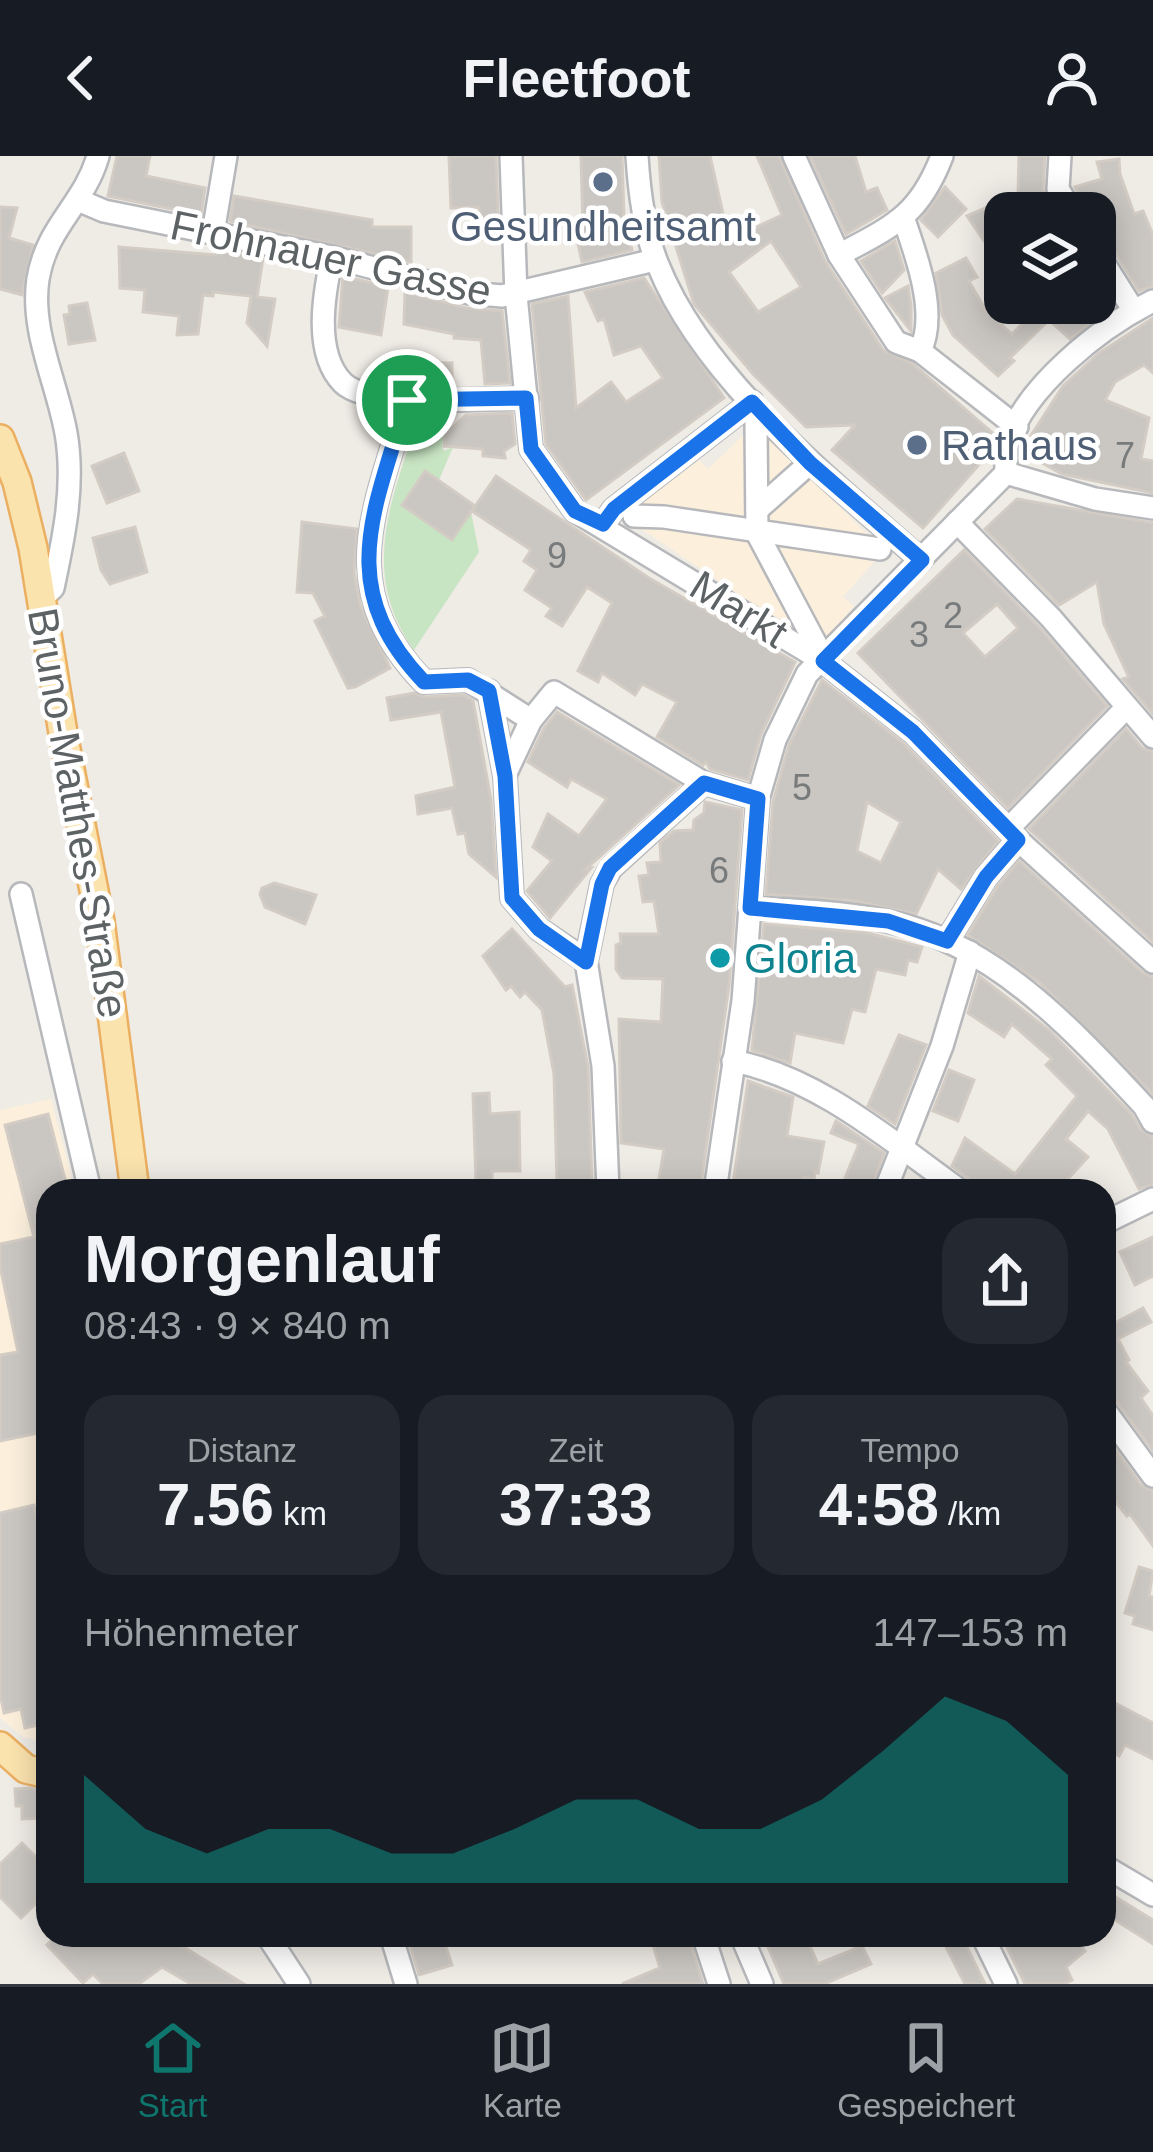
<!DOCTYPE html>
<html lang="de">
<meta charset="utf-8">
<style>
:root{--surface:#171b24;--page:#242831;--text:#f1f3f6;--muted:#9ea1a6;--line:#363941;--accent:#0f766e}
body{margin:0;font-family:Helvetica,sans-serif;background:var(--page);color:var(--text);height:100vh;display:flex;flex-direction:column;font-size:45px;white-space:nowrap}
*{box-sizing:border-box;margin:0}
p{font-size:39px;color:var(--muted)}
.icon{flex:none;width:66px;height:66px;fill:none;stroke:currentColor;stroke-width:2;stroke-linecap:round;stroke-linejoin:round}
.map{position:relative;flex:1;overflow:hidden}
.drawer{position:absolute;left:36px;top:1023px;width:1080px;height:768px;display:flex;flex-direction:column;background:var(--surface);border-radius:36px;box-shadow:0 6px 30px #0003}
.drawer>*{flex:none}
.buttons{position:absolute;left:984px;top:36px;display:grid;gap:24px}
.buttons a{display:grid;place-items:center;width:132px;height:132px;border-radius:24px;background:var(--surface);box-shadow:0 6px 30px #0003;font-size:60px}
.pin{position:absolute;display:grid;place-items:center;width:102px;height:102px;color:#fff;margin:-51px;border:6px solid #fff;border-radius:50%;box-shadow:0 3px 12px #0007}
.round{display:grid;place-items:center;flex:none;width:126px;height:126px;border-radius:36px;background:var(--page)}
.headline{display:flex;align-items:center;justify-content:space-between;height:204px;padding:0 48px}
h1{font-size:66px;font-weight:700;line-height:90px}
.stats{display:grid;grid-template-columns:repeat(3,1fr);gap:18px;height:204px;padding:12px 48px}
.stats div{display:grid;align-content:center;border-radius:30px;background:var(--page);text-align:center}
.stats b{font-size:60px;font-weight:700}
.stats small{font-size:33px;font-weight:400}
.stats p{font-size:33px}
.chart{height:336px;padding:24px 48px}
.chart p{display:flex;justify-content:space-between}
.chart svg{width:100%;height:216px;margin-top:12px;fill:var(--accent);opacity:.7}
header{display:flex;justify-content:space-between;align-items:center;height:156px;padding:0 48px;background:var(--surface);font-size:54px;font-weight:700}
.menu{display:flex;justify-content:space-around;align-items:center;height:168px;border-top:3px solid var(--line);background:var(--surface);font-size:33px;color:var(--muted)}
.menu a{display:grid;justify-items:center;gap:6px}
.menu .on{color:var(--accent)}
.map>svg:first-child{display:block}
</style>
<header><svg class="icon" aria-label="back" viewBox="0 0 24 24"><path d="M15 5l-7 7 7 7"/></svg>Fleetfoot<svg class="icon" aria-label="person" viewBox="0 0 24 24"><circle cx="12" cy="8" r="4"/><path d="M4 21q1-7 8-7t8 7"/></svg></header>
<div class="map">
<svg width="1153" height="1828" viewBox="0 0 1153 1828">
<rect width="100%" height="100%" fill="#efebe5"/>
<!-- commercial -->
<g fill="#fcf0dd">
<path d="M 756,267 L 879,390 L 880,399 L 843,441 L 854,450 L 818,492 L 637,370 L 636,348 L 696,301 L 708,313 Z"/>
<path d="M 51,943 L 75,1035 L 48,1035 L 48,1586 L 23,1581 L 0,1562 L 0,954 Z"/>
</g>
<!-- green -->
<path fill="#c8e5c3" d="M 422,251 L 447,252 L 442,291 L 444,295 L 453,291 L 439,324 L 425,316 L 402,349 L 452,383 L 471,356 L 479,396 L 414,494 C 356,412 395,337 422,251 Z"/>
<!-- building -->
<g fill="#cac6c2" stroke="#d3ccc4" stroke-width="3" fill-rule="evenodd">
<path d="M 117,0 L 150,0 L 146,20 L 205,32 L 201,59 L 108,40 Z"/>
<path d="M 449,0 L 496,0 L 499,83 L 481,83 L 479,51 L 451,52 Z"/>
<path d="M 581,0 L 622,0 L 624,61 L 632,94 L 582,106 L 575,74 L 583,72 Z"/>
<path d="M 659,0 L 710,0 L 729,84 L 782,59 L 757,0 L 779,0 L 825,105 L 883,194 L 913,208 L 995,279 L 991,295 L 923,372 L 832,294 L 855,269 L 806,271 L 753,218 L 694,148 L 662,46 ZM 771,85 L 801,131 L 758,156 L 729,116 Z"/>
<path d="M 810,0 L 855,0 L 866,36 L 877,32 L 887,54 L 846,78 Z"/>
<path d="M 1019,0 L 1045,0 L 1043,33 L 1055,57 L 998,57 L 1001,78 L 984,85 L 967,60 L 1018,38 Z"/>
<path d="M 1119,3 L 1120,18 L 1134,58 L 1143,55 L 1153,79 L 1153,130 L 1139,135 L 1108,85 L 1095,78 L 1095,57 L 1088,57 L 1075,31 L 1102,23 L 1097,6 Z"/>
<path d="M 945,31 L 966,53 L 938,81 L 921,64 Z"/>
<path d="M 234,40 L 372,64 L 372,71 L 411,71 L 411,106 L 230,65 Z"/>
<path d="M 0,51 L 17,52 L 9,82 L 33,89 L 22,139 L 0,133 Z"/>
<path d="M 895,85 L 904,114 L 882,137 L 861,105 Z"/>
<path d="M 119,91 L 216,99 L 217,93 L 263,102 L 257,141 L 275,143 L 267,190 L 247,167 L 251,140 L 213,136 L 213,140 L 203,139 L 198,178 L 177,179 L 179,160 L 143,156 L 145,134 L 120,132 Z"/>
<path d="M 966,102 L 977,121 L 969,125 L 986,155 L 1012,178 L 1038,152 L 1033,147 L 1067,147 L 1063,151 L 1068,156 L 1080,147 L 1095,147 L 1095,121 L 1114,151 L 1070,183 L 1049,164 L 1010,202 L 1014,205 L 998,220 L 953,179 L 942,159 L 936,117 Z"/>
<path d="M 343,120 L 388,131 L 381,179 L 339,171 Z"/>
<path d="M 644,122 L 724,242 L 586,344 L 546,288 L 532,148 L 568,140 L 576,252 L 611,226 L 626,246 L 663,222 L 641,190 L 614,199 L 604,163 L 598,165 L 585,136 Z"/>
<path d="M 908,130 L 911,149 L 911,175 L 885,142 Z"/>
<path d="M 405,136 L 466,152 L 502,155 L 510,227 L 485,228 L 481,184 L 454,182 L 454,178 L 404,168 Z"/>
<path d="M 87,147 L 95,184 L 69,188 L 64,159 L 70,158 L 69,150 Z"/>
<path d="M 1153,162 L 1153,217 L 1144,209 L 1115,226 L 1105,244 L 1149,262 L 1141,303 L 1153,305 L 1153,337 L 1062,318 L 1021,295 L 1063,230 L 1098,198 Z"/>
<path d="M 404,206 L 452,207 L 452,229 L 404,228 Z"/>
<path d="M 512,257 L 515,288 L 504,295 L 505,302 L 483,300 L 483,293 L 444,290 L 445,279 L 466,259 Z"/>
<path d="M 124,297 L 139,335 L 107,347 L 92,310 Z"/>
<path d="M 425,315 L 475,350 L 452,384 L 402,349 Z"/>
<path d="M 496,320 L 649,422 L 795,506 L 761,578 L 748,624 L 710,613 L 706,606 L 703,609 L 657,581 L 677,546 L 642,528 L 635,539 L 602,517 L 598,526 L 578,515 L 612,447 L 587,431 L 562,470 L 546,460 L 552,452 L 525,434 L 537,414 L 524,405 L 531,394 L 472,355 Z"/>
<path d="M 1017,343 L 1153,367 L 1153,558 L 1123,523 L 1129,521 L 1104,468 L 1097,426 L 1059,449 L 985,373 Z"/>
<path d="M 302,366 L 357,373 L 354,417 L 360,449 L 390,512 L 355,531 L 348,532 L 315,465 L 325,460 L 313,437 L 297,436 Z"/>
<path d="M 135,371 L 147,416 L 110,428 L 101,414 L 93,382 Z"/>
<path d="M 964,394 L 1040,472 L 1107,550 L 1008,652 L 858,497 ZM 997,448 L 1018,472 L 985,501 L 963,477 Z"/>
<path d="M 822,524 L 903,587 L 998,685 L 961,733 L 938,713 L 916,758 L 855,745 L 766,738 L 773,646 L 789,589 ZM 867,646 L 901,666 L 881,707 L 857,695 Z"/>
<path d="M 414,537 L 425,541 L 464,539 L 473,545 L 491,644 L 496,721 L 469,698 L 465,677 L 458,678 L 452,652 L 418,658 L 416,640 L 455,631 L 441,556 L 391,564 L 387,542 Z"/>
<path d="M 557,556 L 679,629 L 586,713 L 591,712 L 550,762 L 527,735 L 552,705 L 533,691 L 548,658 L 579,680 L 607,643 L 571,623 L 567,631 L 528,606 L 544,572 Z"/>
<path d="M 1126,573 L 1142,592 L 1153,596 L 1153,786 L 1029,673 Z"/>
<path d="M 705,646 L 742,654 L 729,829 L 700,1035 L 657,1035 L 664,993 L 621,987 L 619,863 L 661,866 L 663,823 L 622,822 L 616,813 L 616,789 L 621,787 L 620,778 L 659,778 L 654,745 L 643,746 L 639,720 L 649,719 L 647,707 L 661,706 L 660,687 L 674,675 L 693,674 L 694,664 L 704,657 Z"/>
<path d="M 1019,705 L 1143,817 L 1153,821 L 1153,938 L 1039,826 L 968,779 L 998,730 Z"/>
<path d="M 274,727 L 316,739 L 305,768 L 265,751 L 260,738 L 262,732 Z"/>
<path d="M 764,768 L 868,777 L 922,791 L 917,806 L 908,804 L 905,819 L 876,813 L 865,856 L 852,853 L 843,887 L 795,877 L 790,907 L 752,894 Z"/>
<path d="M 512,773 L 565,831 L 572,829 L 588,911 L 592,1027 L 587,1027 L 587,1035 L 564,1035 L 564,1028 L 557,1028 L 554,918 L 542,854 L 525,836 L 520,841 L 511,830 L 506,834 L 483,800 Z"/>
<path d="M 979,820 L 1050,875 L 1132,959 L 1141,974 L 1153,981 L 1153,1028 L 1139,1033 L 1108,973 L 1088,955 L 1066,983 L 1088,1001 L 1057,1035 L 976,1035 L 971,1024 L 952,1010 L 965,982 L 1015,1018 L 1077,940 L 1046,909 L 1052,903 L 1012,868 L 1004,881 L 968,857 Z"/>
<path d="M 899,879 L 926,889 L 895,968 L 868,950 Z"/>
<path d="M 949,914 L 974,924 L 958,965 L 933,955 Z"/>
<path d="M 748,925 L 793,941 L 787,980 L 824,986 L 818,1017 L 815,1016 L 814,1023 L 803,1021 L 800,1035 L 732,1035 Z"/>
<path d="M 489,937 L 490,958 L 519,956 L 520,1015 L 492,1015 L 492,1024 L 476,1025 L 473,938 Z"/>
<path d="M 48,958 L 68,1035 L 48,1035 L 48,1275 L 0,1285 L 0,1199 L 18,1196 L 0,1110 L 0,1088 L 34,1081 L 5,969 Z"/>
<path d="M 836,965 L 884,997 L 870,1035 L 843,1027 L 859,988 L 831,977 Z"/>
<path d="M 1153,1081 L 1153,1120 L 1135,1129 L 1120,1096 Z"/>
<path d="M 1143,1152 L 1151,1166 L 1118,1183 L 1129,1204 L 1126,1206 L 1148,1235 L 1141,1242 L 1153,1260 L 1153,1295 L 1116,1244 L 1104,1238 L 1104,1155 L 1111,1169 Z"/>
<path d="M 1104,1278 L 1141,1329 L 1153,1335 L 1153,1390 L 1130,1358 L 1127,1360 L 1104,1332 Z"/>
<path d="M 34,1349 L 48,1414 L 48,1567 L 25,1572 L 21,1553 L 4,1557 L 0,1537 L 0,1357 Z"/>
<path d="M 1139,1411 L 1153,1415 L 1149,1440 L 1153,1441 L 1153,1474 L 1133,1468 L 1135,1460 L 1125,1457 Z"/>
<path d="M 1113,1546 L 1153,1567 L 1153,1603 L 1125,1589 L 1119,1600 L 1104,1592 L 1104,1563 Z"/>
<path d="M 30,1632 L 48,1636 L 48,1662 L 22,1663 L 22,1650 L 16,1650 L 15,1633 Z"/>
<path d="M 22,1687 L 36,1701 L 48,1689 L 48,1736 L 21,1762 L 0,1741 L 0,1708 Z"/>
<path d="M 1104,1734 L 1153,1764 L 1153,1788 L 1104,1757 Z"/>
<path d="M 57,1779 L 200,1779 L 182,1790 L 244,1828 L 191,1828 L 162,1811 L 139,1828 L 103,1828 L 93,1818 L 83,1827 L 47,1789 Z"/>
<path d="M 407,1779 L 442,1779 L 452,1809 L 419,1819 Z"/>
<path d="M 650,1779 L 688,1779 L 703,1828 L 622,1828 L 660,1812 Z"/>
<path d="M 763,1779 L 805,1779 L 818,1808 L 862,1790 L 871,1808 L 824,1828 L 784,1828 Z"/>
<path d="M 1001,1779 L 1072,1779 L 1085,1795 L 1066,1811 L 1072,1824 L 1064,1828 L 1025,1828 Z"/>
<path d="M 962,1781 L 985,1828 L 965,1828 L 945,1789 Z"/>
</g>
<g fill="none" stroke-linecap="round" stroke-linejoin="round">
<defs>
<g id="minor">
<path d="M 511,0 L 516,139 L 531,293 L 575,355 L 823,505 L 913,576 L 1018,684 L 1153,806"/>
<path d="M 637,0 C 639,33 645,78 658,109 C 704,224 831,324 921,404"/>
<path d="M 794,0 L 839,99 L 896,186 L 920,195 L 1017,271"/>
<path d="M 1060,0 L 1058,33 L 1073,57"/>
<path d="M 78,44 L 104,55 L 332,101 L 469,137 L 502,140 L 655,104"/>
<path d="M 904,64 C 917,101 938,159 920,195"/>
<path d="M 213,77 L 226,0"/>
<path d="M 1095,93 L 1134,155"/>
<path d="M 839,99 C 893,70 919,60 942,0"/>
<path d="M 332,101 C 324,137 313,197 343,227 C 369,253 489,242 527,242"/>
<path d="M 407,244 C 375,353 333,432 424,526 L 468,524 L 531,564"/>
<path d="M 756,267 L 757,377 L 818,492"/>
<path d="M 1006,317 C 1006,309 1005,297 1007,289 C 1024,231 1101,171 1153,145"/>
<path d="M 1006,317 L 1095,343 L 1153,352"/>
<path d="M 757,354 L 802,314"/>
<path d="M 634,360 L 664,361 L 880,393"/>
<path d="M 957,366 L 1051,462 L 1153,581"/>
<path d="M 603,368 L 614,353 L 752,246"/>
<path d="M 41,443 L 53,432 C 64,381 75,329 66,277 C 57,227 30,174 38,123 C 47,69 84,49 98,0"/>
<path d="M 489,535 L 505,620 L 512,742 L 539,773 L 586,805"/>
<path d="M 505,619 L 531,564 L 554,536 L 704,627"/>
<path d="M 1009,672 L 1126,552"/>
<path d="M 21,738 L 90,1035"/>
<path d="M 750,752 C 794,754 843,756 887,765 C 994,787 1073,874 1144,950 L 1153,966"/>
<path d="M 947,785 L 986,721 L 1018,684"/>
<path d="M 733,905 C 818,921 892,986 961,1035"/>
<path d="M 608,1035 L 603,910 L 586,805 L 602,728 L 611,712 L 704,627 L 758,643"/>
<path d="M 715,1035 L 743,845 L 758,643 L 775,584 L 807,518 L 1006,317"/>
<path d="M 885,1035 L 942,890 L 970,796"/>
<path d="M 1104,1067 L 1153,1043"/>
<path d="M 1104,1253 L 1153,1320"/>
<path d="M 1104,1710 L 1153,1739"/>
<path d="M 267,1779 L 299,1828"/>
<path d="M 391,1779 L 406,1828"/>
<path d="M 703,1779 L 719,1828"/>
<path d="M 741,1779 L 762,1828"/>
<path d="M 982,1779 L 1006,1828"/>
</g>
<g id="major">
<path d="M 0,283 L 17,326 L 33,392 L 64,583 L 100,765 L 135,1035"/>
<path d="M 0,1590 L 26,1613 L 48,1618"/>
</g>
</defs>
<!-- minor casing -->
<use href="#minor" stroke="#b6b8bb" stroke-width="26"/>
<!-- major casing -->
<use href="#major" stroke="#ebaf62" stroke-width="32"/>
<!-- minor -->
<use href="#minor" stroke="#fff" stroke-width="21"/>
<!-- major -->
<use href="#major" stroke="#fbe3ae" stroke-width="27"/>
</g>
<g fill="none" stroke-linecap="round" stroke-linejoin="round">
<defs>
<path id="route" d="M 526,242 L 531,293 L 575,355 L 603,368 L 614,353 L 752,246 L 810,307 L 922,404 L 823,505 L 913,576 L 1018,684 L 986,721 L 947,785 L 888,765 L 750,752 L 758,643 L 704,627 L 610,712 L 602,728 L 586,806 L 539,773 L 512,742 L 505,620 L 489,535 L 468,524 L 424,526 C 333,431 375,354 407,244 Z"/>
</defs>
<!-- route casing -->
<use href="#route" stroke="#fff" stroke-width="24"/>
<!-- route -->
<use href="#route" stroke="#1a73e8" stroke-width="15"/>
</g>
<!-- markers -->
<g fill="#5c6f8a" stroke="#fff" stroke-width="4.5">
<circle cx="603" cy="26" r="12"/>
<circle cx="917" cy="289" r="12"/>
</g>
<circle fill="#0f9aa8" stroke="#fff" stroke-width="4.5" cx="720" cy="802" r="12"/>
<g text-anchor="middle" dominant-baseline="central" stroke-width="9" stroke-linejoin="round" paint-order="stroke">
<!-- number labels -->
<g font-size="36" fill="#787b7c">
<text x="1125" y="299">7</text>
<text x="557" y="399">9</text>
<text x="953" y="459">2</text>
<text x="919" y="478">3</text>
<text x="802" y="631">5</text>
<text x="719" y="714">6</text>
</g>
<!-- service labels -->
<g font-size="42" fill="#4e5e75" stroke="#fff">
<text x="603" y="70">Gesundheitsamt</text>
<text x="941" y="289" text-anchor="start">Rathaus</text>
</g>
<!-- street labels -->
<g font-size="42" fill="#5d6265" stroke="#fff">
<text transform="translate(331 102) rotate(12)">Frohnauer Gasse</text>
<text transform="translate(739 453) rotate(32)">Markt</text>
<text transform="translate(78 657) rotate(80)">Bruno-Matthes-Straße</text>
</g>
<!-- culture labels -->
<g font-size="42" fill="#0d838f" stroke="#fff" text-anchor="start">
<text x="744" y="802">Gloria</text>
</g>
</g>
</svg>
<div class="buttons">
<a><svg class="icon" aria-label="layers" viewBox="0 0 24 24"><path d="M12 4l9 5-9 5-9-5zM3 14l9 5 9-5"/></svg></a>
</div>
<div class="pin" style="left:407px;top:244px;background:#1e9e55"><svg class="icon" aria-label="arrive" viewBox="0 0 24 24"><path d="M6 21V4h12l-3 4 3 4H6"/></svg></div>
<section class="drawer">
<div class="headline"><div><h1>Morgenlauf</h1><p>08:43 · 9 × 840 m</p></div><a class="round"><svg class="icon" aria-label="share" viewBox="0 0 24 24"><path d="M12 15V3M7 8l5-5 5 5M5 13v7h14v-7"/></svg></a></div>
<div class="stats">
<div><p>Distanz</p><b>7.56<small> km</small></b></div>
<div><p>Zeit</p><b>37:33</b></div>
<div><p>Tempo</p><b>4:58<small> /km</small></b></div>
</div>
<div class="chart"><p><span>Höhenmeter</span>147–153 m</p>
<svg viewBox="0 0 160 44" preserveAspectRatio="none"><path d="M0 44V22L10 33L20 38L30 33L40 33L50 38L60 38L70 33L80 27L90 27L100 33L110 33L120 27L130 17L140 6L150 11L160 22V44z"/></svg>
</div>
</section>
</div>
<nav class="menu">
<a class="on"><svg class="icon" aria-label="home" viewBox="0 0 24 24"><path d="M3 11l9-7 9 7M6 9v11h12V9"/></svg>Start</a>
<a><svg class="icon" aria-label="map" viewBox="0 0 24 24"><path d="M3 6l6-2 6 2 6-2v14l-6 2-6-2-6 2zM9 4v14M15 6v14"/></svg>Karte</a>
<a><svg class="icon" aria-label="saved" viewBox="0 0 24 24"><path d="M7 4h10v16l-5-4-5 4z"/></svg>Gespeichert</a>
</nav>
